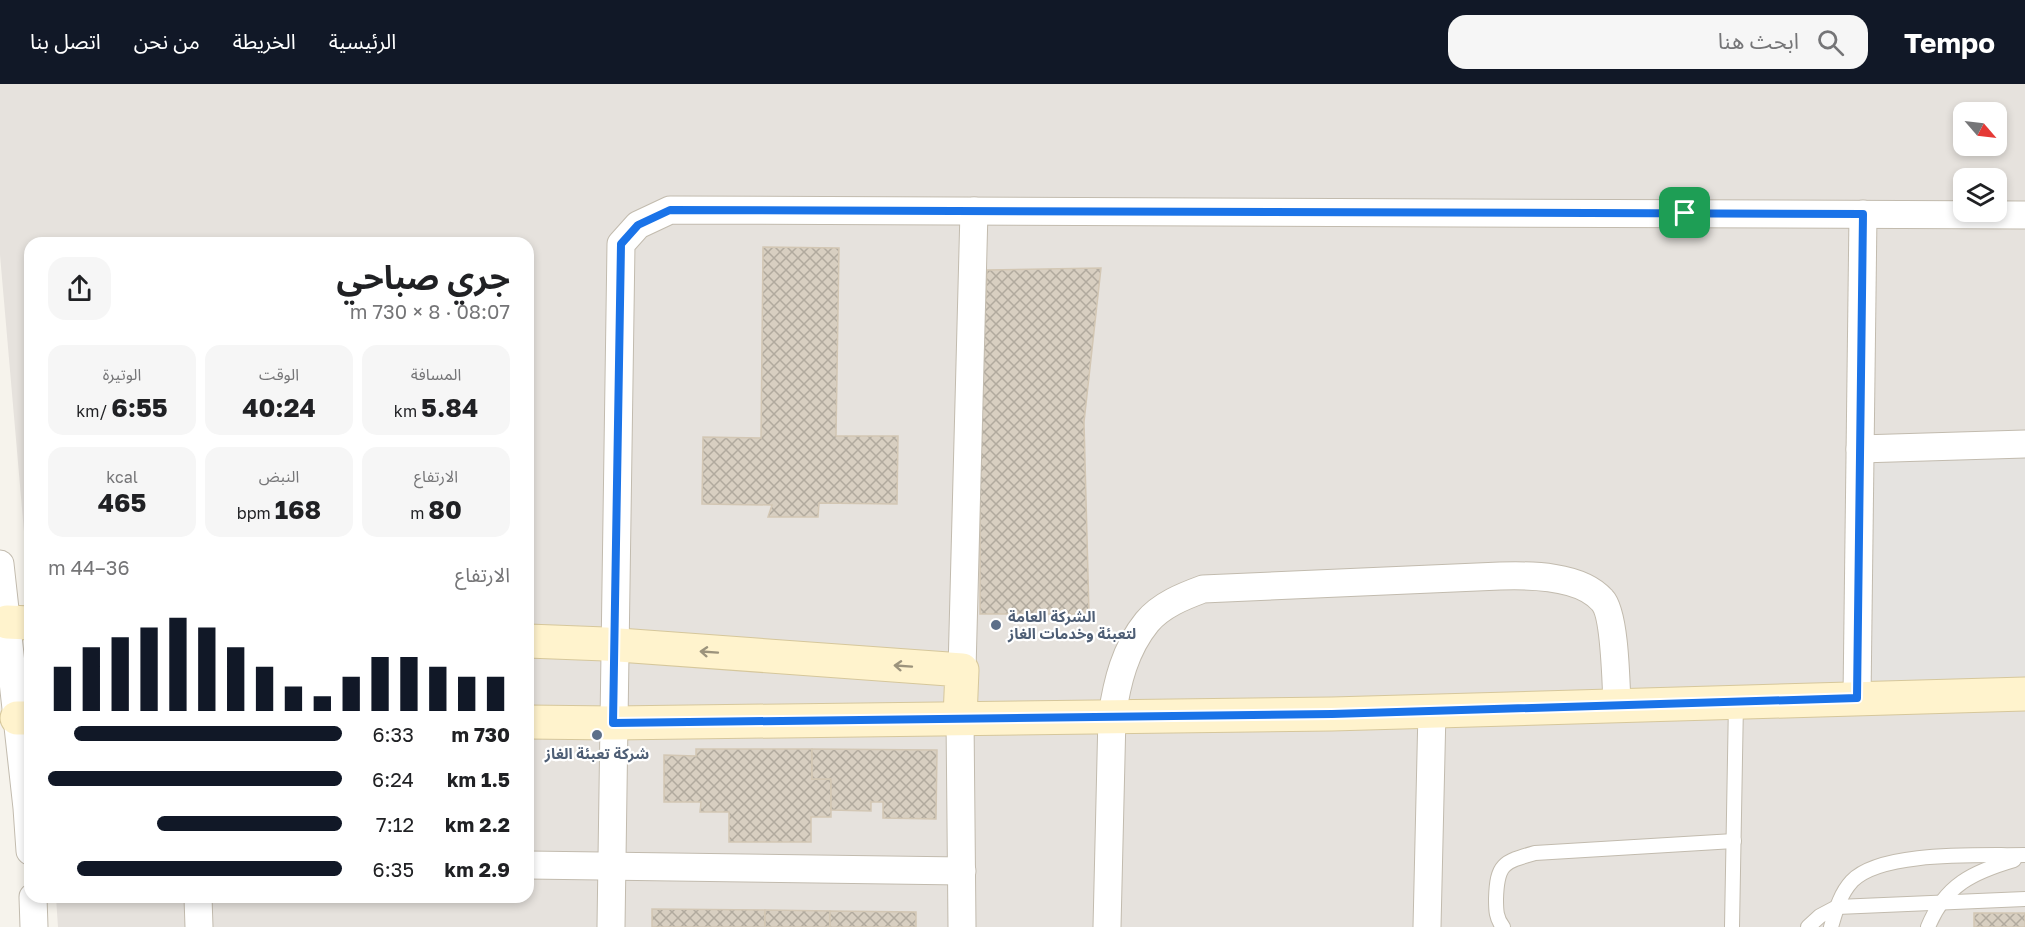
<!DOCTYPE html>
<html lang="ar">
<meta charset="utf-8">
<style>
:root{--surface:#fff;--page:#f6f6f6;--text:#202124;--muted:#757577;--accent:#111827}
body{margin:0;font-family:"Golos Text","Noto Sans Arabic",sans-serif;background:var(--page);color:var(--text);direction:rtl;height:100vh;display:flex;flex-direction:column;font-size:22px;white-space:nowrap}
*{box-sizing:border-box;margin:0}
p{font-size:20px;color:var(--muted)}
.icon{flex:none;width:33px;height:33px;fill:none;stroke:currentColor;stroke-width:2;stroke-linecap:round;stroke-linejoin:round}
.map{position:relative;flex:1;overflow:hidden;direction:ltr}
.side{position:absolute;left:24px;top:153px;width:510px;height:666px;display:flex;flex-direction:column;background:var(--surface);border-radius:18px;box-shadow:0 3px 9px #0003;direction:rtl}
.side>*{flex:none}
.needle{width:39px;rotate:118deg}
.controls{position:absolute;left:1953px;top:18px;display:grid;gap:12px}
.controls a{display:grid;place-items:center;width:54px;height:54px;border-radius:12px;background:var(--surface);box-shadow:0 3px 9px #0003;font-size:30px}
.pin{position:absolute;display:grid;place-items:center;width:51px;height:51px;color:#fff;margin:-26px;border-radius:12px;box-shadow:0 3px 9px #0006}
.round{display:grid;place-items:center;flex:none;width:63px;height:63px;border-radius:18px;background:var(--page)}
.headline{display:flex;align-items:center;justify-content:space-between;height:102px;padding:0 24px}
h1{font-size:33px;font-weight:700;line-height:45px}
.figures{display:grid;grid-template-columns:repeat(3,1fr);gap:9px;height:102px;padding:6px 24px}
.figures div{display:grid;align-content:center;border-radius:15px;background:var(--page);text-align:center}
.figures b{font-size:26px;font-weight:700}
.figures small{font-size:16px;font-weight:400}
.figures p{font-size:16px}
.chart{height:168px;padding:12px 24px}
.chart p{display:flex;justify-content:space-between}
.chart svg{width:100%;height:108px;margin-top:6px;stroke:var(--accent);stroke-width:6}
ul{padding:0 24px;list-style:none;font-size:20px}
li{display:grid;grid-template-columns:96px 72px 1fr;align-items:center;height:45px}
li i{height:15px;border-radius:8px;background:var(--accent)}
header{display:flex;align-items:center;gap:36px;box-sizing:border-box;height:84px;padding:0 30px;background:var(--accent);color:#fff}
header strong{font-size:28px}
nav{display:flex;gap:33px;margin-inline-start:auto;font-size:21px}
.search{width:420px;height:54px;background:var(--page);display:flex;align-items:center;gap:15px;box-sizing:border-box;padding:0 21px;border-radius:18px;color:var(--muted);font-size:22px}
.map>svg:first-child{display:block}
</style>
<header>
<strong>Tempo</strong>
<div class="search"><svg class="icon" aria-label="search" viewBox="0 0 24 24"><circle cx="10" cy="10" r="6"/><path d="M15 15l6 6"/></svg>ابحث هنا</div>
<nav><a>الرئيسية</a><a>الخريطة</a><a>من نحن</a><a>اتصل بنا</a></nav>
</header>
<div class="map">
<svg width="2025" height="843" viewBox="0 0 2025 843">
<defs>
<pattern id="building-cross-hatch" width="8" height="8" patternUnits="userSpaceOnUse" patternTransform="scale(1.5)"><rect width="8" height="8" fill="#d8cfc1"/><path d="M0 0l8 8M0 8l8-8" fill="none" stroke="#b1aa9e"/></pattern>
</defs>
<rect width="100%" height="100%" fill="#f6f3ec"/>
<!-- industrial -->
<path fill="#e6e2dd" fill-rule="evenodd" d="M 0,0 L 2025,0 L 2025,843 L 58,843 L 56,813 L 528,813 L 528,159 L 30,159 L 30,517 L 0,171 ZM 1964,28 L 1996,28 L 1996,62 L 1964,62 ZM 1964,94 L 1996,94 L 1996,128 L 1964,128 Z"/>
<!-- parking -->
<path fill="#e5e3e0" d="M 2025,360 L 2025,610 L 1857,614 L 1860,365 Z"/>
<!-- building -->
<g fill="url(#building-cross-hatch)" stroke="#d3c7b4" stroke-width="1.5">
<path d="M 763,163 L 839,164 L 836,352 L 898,352 L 897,420 L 819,419 L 818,433 L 768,433 L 772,421 L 702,420 L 703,353 L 761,354 Z"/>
<path d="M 1101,184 L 1084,338 L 1089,530 L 980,530 L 980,334 L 987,186 Z"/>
<path d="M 696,665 L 812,665 L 812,695 L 831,695 L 831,733 L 811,733 L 811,758 L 729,758 L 729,728 L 700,728 L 701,718 L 664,718 L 664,671 L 696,672 Z"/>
<path d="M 812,665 L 937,666 L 936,735 L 883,734 L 883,718 L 871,718 L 871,727 L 831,726 L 831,695 L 812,695 Z"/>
<path d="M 652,825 L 765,826 L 765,843 L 652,843 Z"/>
<path d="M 765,826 L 830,827 L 830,843 L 765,843 Z"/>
<path d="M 830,827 L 916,828 L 916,843 L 830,843 Z"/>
<rect x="1974" y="829" width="51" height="14"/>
</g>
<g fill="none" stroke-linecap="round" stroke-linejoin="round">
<defs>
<g id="lane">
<path d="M 1503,843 C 1496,834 1496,826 1496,815 C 1497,780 1503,778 1535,769 L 1734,757"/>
<path d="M 1732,843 L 1736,618"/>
<path d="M 1808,843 L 1820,832 L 1837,823 L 2025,815"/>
<path d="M 1831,843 C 1836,826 1840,810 1852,797 C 1882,766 1983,772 2025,771"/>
<path d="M 1928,843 C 1945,801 1973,788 2014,776"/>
</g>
<g id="street">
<path d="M 1860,365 L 2025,360"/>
<path d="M 0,480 L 27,724 L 30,767"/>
<path d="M 962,586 L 974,127"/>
<path d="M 1857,614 L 1863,130"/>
<path d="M 960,634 L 962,843"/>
<path d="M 528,781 L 962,787"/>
<path d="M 33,813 L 34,843"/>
<path d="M 198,813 L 199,843"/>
<path d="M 611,843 L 621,160 L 638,141 L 670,126 L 2025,131"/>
<path d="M 1107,843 L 1112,632 C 1117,598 1125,565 1147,538 C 1161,521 1184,512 1203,505 L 1500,492 C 1530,491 1580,491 1602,516 C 1615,529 1616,600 1617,621"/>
<path d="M 1427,843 L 1432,627"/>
</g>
<g id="secondary">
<path d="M 7,538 L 30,539"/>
<path d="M 528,557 L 605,560 L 962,586 L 960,634"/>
<path d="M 17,634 L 30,634"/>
<path d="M 528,638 L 613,639 L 1332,630 L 2025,610"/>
</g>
</defs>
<!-- lane casing -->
<use href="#lane" stroke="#c2bbae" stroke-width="16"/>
<!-- street casing -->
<use href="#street" stroke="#c2bbae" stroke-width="29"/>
<!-- secondary casing -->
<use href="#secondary" stroke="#d6c79b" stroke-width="35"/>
<!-- lane -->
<use href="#lane" stroke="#fff" stroke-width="14"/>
<!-- street -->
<use href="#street" stroke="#fff" stroke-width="27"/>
<!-- secondary -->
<use href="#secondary" stroke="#fff3cd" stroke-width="33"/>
</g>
<!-- one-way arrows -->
<defs><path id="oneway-shaft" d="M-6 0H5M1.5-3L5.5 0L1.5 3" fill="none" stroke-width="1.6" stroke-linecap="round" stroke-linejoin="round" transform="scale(1.5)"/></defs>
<g stroke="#9c937c">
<use href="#oneway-shaft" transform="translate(709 568) rotate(-176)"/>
<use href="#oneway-shaft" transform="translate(903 582) rotate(-176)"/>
</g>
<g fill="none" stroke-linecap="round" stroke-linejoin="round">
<defs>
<path id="route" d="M 670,126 L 1863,130 L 1857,614 L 1332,630 L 613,639 L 621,160 L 638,141 Z"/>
</defs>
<!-- route casing -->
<use href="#route" stroke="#fff" stroke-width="12"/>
<!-- route -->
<use href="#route" stroke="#1a73e8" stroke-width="8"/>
</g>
<!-- markers -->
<g fill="#5c6f8a" stroke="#fff" stroke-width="2">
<circle cx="996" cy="541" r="6"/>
<circle cx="597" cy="651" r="6"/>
</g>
<g text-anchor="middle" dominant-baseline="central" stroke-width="4.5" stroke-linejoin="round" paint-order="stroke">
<!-- service labels -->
<g font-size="15" font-weight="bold" fill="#4e5e75" stroke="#fff" text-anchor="start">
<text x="1008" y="532">الشركة العامة<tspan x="1008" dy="17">لتعبئة وخدمات الغاز</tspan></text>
<text x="597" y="669" text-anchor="middle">شركة تعبئة الغاز</text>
</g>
</g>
</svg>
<div class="controls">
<a><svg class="needle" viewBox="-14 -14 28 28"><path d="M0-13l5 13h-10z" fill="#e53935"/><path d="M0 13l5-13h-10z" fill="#757577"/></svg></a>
<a><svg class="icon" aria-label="layers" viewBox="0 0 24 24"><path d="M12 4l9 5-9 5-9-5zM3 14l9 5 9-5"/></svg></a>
</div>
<div class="pin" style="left:1685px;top:129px;background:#1e9e55"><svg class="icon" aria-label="arrive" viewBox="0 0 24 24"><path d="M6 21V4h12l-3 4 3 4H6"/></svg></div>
<section class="side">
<div class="headline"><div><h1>جري صباحي</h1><p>08:07 · 8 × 730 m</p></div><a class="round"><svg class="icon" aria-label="share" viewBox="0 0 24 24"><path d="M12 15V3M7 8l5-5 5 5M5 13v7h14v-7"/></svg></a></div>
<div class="figures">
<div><p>المسافة</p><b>5.84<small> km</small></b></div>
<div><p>الوقت</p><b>40:24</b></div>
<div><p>الوتيرة</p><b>6:55<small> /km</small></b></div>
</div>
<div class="figures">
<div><p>الارتفاع</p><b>80<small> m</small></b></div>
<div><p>النبض</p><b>168<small> bpm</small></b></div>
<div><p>kcal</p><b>465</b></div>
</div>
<div class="chart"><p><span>الارتفاع</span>36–44 m</p>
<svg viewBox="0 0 160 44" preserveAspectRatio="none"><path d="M5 44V26M15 44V18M25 44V14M35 44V10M45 44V6M55 44V10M65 44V18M75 44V26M85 44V34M95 44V38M105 44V30M115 44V22M125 44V22M135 44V26M145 44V30M155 44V30"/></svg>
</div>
<ul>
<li><b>730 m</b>6:33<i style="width:91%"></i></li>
<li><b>1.5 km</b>6:24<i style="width:100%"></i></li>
<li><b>2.2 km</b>7:12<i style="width:63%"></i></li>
<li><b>2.9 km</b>6:35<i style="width:90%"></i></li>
</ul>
</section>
</div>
